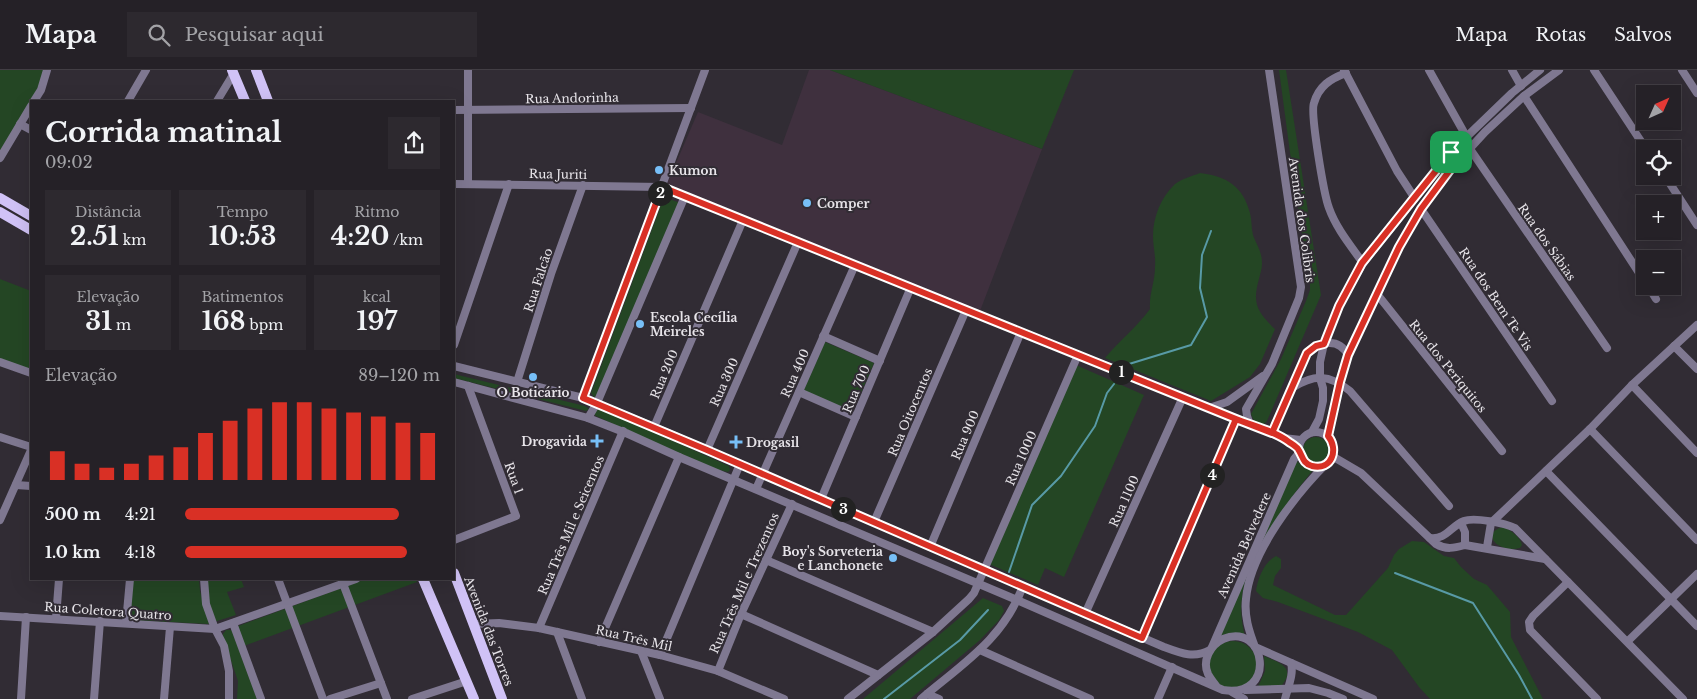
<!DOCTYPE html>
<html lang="pt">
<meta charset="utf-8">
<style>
:root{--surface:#252127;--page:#2d292f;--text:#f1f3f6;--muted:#a3a3a7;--line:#423e44;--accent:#d93025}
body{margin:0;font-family:"Libre Baskerville",serif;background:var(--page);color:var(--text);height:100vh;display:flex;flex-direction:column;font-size:19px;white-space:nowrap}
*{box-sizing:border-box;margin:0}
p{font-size:16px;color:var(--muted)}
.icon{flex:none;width:28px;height:28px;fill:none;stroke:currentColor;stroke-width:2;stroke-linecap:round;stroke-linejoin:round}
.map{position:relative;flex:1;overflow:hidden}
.sheet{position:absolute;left:30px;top:30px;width:425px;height:480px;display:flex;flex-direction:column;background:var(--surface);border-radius:0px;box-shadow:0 5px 20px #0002,0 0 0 1px var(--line)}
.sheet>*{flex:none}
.needle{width:32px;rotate:45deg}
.controls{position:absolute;left:1636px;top:15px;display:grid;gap:10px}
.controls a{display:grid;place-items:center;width:45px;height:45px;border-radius:0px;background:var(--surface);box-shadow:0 5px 20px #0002,0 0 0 1px var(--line);font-size:25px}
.pin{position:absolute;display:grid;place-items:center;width:42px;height:42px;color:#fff;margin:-21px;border-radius:10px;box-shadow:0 2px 8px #0006}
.km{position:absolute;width:25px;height:25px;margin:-12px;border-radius:50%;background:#222;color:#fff;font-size:14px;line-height:25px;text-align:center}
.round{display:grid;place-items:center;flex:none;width:52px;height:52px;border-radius:0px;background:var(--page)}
.summary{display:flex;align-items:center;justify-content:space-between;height:85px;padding:0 15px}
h1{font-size:28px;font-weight:800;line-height:38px}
.metrics{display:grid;grid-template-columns:repeat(3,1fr);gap:8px;height:85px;padding:5px 15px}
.metrics div{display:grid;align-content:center;border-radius:0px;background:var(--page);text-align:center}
.metrics b{font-size:25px;font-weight:800}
.metrics small{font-size:14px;font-weight:400}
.metrics p{font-size:14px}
.chart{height:140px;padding:10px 15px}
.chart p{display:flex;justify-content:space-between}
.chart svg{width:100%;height:90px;margin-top:5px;stroke:var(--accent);stroke-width:6}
ul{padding:0 15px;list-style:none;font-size:16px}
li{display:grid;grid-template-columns:80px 60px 1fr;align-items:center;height:38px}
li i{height:12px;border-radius:6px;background:var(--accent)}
header{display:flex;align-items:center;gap:30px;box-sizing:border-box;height:70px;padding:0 25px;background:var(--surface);border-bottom:1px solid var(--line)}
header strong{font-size:24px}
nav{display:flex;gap:28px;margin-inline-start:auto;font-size:18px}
.search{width:350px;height:45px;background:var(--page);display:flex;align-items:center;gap:12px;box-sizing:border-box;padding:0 18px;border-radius:0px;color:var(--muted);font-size:19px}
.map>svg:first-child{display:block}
</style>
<header>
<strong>Mapa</strong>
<div class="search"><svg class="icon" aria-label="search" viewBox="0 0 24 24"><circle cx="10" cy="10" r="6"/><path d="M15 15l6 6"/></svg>Pesquisar aqui</div>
<nav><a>Mapa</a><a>Rotas</a><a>Salvos</a></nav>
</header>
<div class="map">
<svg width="1697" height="629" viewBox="0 0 1697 629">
<rect width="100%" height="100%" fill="#312c34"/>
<!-- commercial -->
<path fill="#3f303e" d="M 809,0 L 830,0 L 1042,79 L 980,241 L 667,114 L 698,42 L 782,75 Z"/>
<!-- green -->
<g fill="#244624">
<path d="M 0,0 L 45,0 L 40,18 L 0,85 Z"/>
<path d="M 830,0 L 1074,0 L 1042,79 Z"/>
<path d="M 1279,0 L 1286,0 L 1321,225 L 1267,351 L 1264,354 L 1259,355 L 1253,349 L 1251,344 L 1281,289 L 1306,231 L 1310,220 L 1310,212 L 1295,120 Z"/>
<path d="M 1200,103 C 1226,106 1243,116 1250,143 C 1252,150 1251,158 1253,165 C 1257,176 1262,181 1262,194 C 1262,199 1260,204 1259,209 C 1252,233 1257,242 1275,259 L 1260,294 L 1250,307 L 1211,331 L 1105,288 C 1119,271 1137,257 1150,239 C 1149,224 1155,212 1155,197 C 1156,187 1153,176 1153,166 C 1153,147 1161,127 1175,114 C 1182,109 1192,106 1200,103 Z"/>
<path d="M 664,127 L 680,133 L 596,327 L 594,327 L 591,323 Z"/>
<path d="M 0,209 L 31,221 L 31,302 L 0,290 Z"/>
<path d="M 825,272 L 874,293 L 852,343 L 803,322 Z"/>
<path d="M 1076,295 L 1144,325 L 1064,507 L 1045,498 L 1038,515 L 989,494 Z"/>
<path d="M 454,304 L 585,336 L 589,339 L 586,341 L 454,308 Z"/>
<path d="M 597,337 L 729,396 L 730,400 L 728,402 L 710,398 L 596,346 L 594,344 Z"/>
<circle cx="1316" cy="380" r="13"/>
<path d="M 1296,390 L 1302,396 L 1313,400 C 1292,425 1274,452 1259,481 C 1252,496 1243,511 1242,528 C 1240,542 1242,554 1245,567 C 1237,562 1229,563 1219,566 Z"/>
<path d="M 1503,457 C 1511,460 1520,467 1522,475 L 1520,478 C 1499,484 1479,463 1503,457 Z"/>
<path d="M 1412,471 L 1424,472 L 1444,486 L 1454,488 L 1461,497 L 1474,509 L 1487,515 L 1510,542 L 1511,567 L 1543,629 L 1430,629 L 1419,617 L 1392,580 L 1358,562 L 1278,532 L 1263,528 L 1256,521 C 1258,508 1264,492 1276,486 L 1281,489 L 1281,498 L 1275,506 L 1273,515 L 1335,545 L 1346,545 L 1388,498 L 1394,485 L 1399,479 Z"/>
<path d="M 133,509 L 199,509 L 200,521 L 209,554 L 130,550 Z"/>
<path d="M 206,509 L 241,509 L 244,517 L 227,522 L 236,545 L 214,552 L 207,528 Z"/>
<path d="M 366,509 L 415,509 L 417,512 L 241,577 L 233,558 Z"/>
<path d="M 983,528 L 1002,536 L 1004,541 L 999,550 L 980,570 L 910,629 L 863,629 Z"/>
<path d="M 226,560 L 231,560 L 232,561 L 257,629 L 237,629 L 238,611 L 223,567 L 223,564 Z"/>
<circle cx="1233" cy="595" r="24"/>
<path d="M 1264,586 C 1277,592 1297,597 1282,615 L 1258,617 L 1265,601 Z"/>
</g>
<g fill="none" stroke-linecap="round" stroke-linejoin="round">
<!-- stream -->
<g stroke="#589aa6" stroke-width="2">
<path d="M 1129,294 L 1191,275 L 1207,247 L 1200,218 L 1202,185 L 1211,161"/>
<path d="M 1009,502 L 1032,435 L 1061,406 L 1095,356 L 1107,323 L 1114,314"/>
<path d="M 1395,503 L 1473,533 L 1519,605 L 1532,629"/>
<path d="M 884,629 L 960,570 L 988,540"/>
</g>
<!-- minor -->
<g stroke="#7f7891" stroke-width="8">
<path d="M 1344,0 L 1397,101 L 1414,127"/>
<path d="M 1429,0 L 1466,66"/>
<path d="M 1512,0 L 1521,16"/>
<path d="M 1594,0 L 1646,79"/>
<path d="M 1682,0 L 1697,23"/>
<path d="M 1346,3 C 1330,9 1319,16 1314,33 C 1310,43 1324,125 1329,138 C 1336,158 1351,176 1363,193"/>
<path d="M 1524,26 L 1645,212"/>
<path d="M 34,31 L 41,20 L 47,0"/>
<path d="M 128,31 L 146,0"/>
<path d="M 217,31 L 234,3"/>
<path d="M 454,40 L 691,38"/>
<path d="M 20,54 L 31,60"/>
<path d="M 1470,79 L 1607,278"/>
<path d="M 0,88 L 31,36"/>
<path d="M 1665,106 L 1697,155"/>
<path d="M 454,114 L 662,117 L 1272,363 L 1283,368 L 1301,370"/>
<path d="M 468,114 L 468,0"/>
<path d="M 1421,139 L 1552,331"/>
<path d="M 1648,216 L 1656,229"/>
<path d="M 1377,224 L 1502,381"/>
<path d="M 823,266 L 880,291"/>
<path d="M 454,275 L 509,114"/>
<path d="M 1674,276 L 1697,299"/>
<path d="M 0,292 L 31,303"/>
<path d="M 454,296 L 583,328 L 654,357 L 1164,577 C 1180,583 1194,589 1210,580"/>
<path d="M 454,312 L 588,348 L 626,363 L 679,387 L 1017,530 L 1223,620 C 1278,629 1266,551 1223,569 C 1210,575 1202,591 1208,604 C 1210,608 1214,613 1217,617"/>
<path d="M 517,312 L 551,204 L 583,115"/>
<path d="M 1632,315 L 1697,383"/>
<path d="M 1292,318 C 1314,304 1329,304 1350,321 L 1449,436"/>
<path d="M 799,322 L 856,347"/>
<path d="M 583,328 L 705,0"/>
<path d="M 1209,338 L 1227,332 L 1263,306"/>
<path d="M 588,348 L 597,333 L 685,126"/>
<path d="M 1250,355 L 1247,346 L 1246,339 L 1272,294 L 1299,228 L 1301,217 L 1269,0"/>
<path d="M 654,357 L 743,150"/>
<path d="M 1590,359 L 1697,470"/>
<circle cx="1316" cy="379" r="17"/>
<path d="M 1312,362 L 1319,349 L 1323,331 L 1323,318 L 1320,308 L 1320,292 L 1324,274 L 1339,236 L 1363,193 L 1456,77 L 1512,23 L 1540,0"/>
<path d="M 1272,363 L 1307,283 C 1320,272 1338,267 1348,285"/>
<path d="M 1328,366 L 1340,312 L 1348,285 L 1399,177 L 1421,139 L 1450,100 L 1485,62 L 1524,26 L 1559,0"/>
<path d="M 0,367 L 31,377"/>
<path d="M 707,380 L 798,172"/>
<path d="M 1332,386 L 1361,403 L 1436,474 C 1446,480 1454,478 1465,475 L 1545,489"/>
<path d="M 1328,392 C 1296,424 1250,482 1246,529 C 1244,546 1249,561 1255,577 L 1373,629"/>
<path d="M 1546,401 L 1697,556"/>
<path d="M 16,415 L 31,416"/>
<path d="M 756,419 L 855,195"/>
<path d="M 821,429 L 911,217"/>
<path d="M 0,450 L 31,380"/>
<path d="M 874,452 L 966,240"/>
<path d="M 1461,453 L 1465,462 L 1465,475"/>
<path d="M 1430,468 C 1446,470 1451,456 1464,451 C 1474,447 1505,453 1515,458 L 1683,629"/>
<path d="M 454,470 L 516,446 L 468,316"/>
<path d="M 930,477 L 1021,262"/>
<path d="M 1487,477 L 1491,453 L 1590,359 L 1632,315 L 1697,255"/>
<path d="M 766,490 L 933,562"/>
<path d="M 204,509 L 206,534 L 215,559 L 224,576 L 229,601 L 229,629"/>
<path d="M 278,509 L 323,629"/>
<path d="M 342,511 L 387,629"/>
<path d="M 1568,512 L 1533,546 L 1529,552 L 1530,560 L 1597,629"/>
<path d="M 741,544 L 878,605"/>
<path d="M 1085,544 L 1183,327"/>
<path d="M 0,546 L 215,559 L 356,509"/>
<path d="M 56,548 L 59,509"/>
<path d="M 126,553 L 130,509"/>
<path d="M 233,553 L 261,629"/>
<path d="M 474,554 L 499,553 L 539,558 L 660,585 L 718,601 L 784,629"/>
<path d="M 539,558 L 623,361"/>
<path d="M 557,562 L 582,629"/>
<path d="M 1142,568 L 1236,349"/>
<path d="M 1628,571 L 1697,504"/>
<path d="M 599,572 L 679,387"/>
<path d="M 1212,577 L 1294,389 L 1299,383"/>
<path d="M 980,580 L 1090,629"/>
<path d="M 641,581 L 660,629"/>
<path d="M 660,585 L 740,394"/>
<path d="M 718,601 L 741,544 L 792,434"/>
<path d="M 1246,620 L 1309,618 L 1328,623 L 1343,629"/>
<path d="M 1232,622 L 1244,629"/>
<path d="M 927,624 L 939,629"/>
<path d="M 21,629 L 26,547"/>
<path d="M 94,629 L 100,551"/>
<path d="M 164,629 L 170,557"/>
<path d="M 330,629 L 381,613"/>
<path d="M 412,629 L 467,611"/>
<path d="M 848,629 L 933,562 L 969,529 L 974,523 L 1078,285"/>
<path d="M 921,629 C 962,594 1003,570 1023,516"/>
<path d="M 1158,629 L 1172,597"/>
<path d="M 1285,629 C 1288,617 1294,604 1291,593"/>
</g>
<!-- major -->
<g stroke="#d0c2f6" stroke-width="10">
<path d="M 232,0 L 245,31"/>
<path d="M 256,0 L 268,31"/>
<path d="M 0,128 L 31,146"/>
<path d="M 0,142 L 31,160"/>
<path d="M 454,503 L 502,629"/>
<path d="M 423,509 L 474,629"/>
</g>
</g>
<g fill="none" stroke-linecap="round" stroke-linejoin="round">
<defs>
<path id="route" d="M 1451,82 L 1362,193 L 1339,236 L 1324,274 L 1316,276 L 1307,283 L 1272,363 L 1236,349 L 662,117 L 583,328 L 707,380 L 1142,568 L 1236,349 C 1253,356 1275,361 1289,372 C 1292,374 1297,377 1298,379 C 1303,386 1302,393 1312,396 C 1332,401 1339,379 1328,366 L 1340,312 L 1348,285 L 1399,177 L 1421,139 L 1450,100 L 1448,91 L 1451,82"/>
</defs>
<!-- route casing -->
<use href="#route" stroke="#fff" stroke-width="10"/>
<!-- route -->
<use href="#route" stroke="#d93025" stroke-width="6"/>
</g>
<!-- markers -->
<g fill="#77bff7" stroke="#312c34" stroke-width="2">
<circle cx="659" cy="100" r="5"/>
<circle cx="807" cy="133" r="5"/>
<circle cx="640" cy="254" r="5"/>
<circle cx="533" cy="307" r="5"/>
<path d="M594.5 363.5h5v5h5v5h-5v5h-5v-5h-5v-5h5z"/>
<path d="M733.5 364.5h5v5h5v5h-5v5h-5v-5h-5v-5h5z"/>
<circle cx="893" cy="488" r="5"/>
</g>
<g text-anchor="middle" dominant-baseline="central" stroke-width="4" stroke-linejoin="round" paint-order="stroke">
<!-- street labels -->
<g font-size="12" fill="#e7e4e9" stroke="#312c34">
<text transform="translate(572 28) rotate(-1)">Rua Andorinha</text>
<text transform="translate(558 104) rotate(1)">Rua Juriti</text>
<text transform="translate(1302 150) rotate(82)">Avenida dos Colibris</text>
<text transform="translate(1547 172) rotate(55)">Rua dos Sábias</text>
<text transform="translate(538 210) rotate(-72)">Rua Falcão</text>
<text transform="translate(1496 229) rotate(56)">Rua dos Bem Te Vis</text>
<text transform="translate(1448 296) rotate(51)">Rua dos Periquitos</text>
<text transform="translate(795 303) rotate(-66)">Rua 400</text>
<text transform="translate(664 304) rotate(-67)">Rua 200</text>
<text transform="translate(724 312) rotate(-66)">Rua 300</text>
<text transform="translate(856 319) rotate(-67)">Rua 700</text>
<text transform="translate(910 342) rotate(-67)">Rua Oitocentos</text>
<text transform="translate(965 365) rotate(-67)">Rua 900</text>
<text transform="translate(1021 388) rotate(-66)">Rua 1000</text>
<text transform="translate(514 408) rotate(70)">Rua 1</text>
<text transform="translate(1124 431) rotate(-66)">Rua 1100</text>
<text transform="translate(571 455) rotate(-67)">Rua Três Mil e Seicentos</text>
<text transform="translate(1244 475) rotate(-66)">Avenida Belvedere</text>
<text transform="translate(744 513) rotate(-66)">Rua Três Mil e Trezentos</text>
<text transform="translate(108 541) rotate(4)">Rua Coletora Quatro</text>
<text transform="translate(489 561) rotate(69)">Avenida das Torres</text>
<text transform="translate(634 568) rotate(13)">Rua Três Mil</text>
</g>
<!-- poi labels -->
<g font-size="12" font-weight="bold" fill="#e7e4e9" stroke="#312c34" text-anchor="start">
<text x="669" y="100">Kumon</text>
<text x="817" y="133">Comper</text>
<text x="650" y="247">Escola Cecília<tspan x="650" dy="14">Meireles</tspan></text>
<text x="533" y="322" text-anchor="middle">O Boticário</text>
<text x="587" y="371" text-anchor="end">Drogavida</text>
<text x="746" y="372">Drogasil</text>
<text x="883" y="481" text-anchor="end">Boy's Sorveteria<tspan x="883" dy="14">e Lanchonete</tspan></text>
</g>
</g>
</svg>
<div class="controls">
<a><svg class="needle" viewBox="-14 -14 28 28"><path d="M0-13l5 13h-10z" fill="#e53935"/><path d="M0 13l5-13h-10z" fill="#a3a3a7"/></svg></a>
<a><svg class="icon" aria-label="locate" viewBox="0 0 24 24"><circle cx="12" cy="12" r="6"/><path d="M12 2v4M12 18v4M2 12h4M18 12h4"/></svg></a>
<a>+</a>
<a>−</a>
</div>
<div class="pin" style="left:1451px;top:82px;background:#1e9e55"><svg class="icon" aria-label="arrive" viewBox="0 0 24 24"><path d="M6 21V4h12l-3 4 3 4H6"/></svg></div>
<b class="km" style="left:1121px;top:302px">1</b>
<b class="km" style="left:660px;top:123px">2</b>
<b class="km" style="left:843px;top:439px">3</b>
<b class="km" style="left:1212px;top:405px">4</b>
<section class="sheet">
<div class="summary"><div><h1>Corrida matinal</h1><p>09:02</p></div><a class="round"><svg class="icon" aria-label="share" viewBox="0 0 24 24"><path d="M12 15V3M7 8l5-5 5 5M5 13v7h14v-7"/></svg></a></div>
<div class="metrics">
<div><p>Distância</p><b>2.51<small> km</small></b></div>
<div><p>Tempo</p><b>10:53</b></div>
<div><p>Ritmo</p><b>4:20<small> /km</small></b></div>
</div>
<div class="metrics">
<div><p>Elevação</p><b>31<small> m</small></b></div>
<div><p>Batimentos</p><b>168<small> bpm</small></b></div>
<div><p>kcal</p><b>197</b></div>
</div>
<div class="chart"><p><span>Elevação</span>89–120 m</p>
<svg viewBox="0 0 160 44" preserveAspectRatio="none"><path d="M5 44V30M15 44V36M25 44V38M35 44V36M45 44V32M55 44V28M65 44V21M75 44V15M85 44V9M95 44V6M105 44V6M115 44V9M125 44V11M135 44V13M145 44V16M155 44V21"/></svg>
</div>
<ul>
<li><b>500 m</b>4:21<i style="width:84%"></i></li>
<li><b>1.0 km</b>4:18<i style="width:87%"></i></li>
</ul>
</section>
</div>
